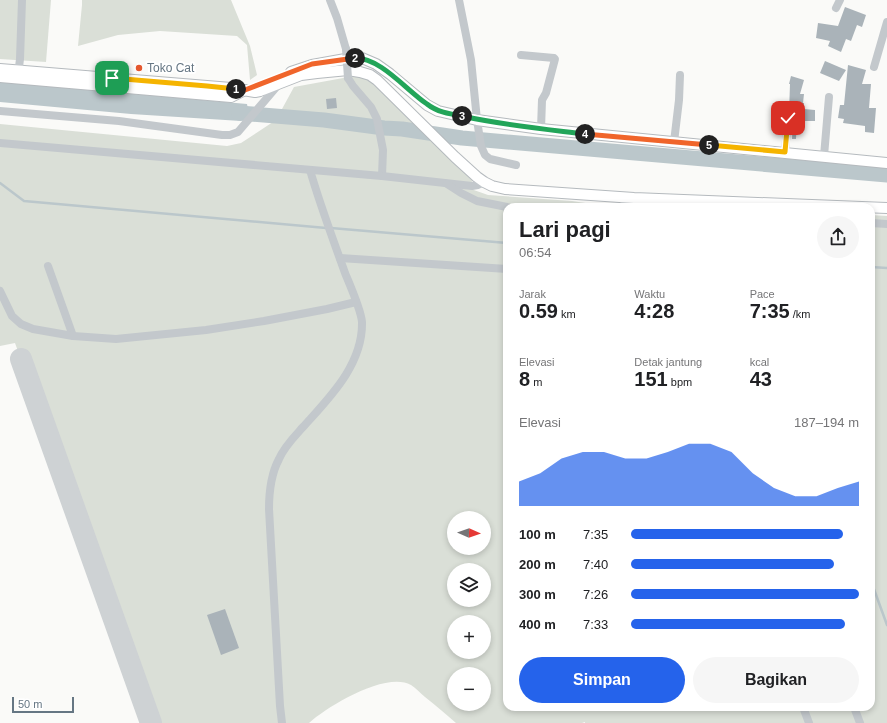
<!DOCTYPE html>
<html lang="id">
<meta charset="utf-8">
<style>
:root{--surface:#fff;--page:#f6f6f6;--text:#202124;--muted:#757577;--accent:#2563eb}
body{margin:0;font-family:Arial,sans-serif;background:var(--page);color:var(--text);height:100vh;display:flex;flex-direction:column;font-size:15px;white-space:nowrap}
*{box-sizing:border-box;margin:0}
p{font-size:13px;color:var(--muted)}
.icon{flex:none;width:22px;height:22px;fill:none;stroke:currentColor;stroke-width:2;stroke-linecap:round;stroke-linejoin:round}
.map{position:relative;flex:1;overflow:hidden}
.details{position:absolute;left:503px;top:203px;width:372px;height:508px;display:flex;flex-direction:column;background:var(--surface);border-radius:12px;box-shadow:0 2px 6px #0003}
.details>*{flex:none}
.needle{width:26px;rotate:92deg}
.controls{position:absolute;left:447px;top:511px;display:grid;gap:8px}
.controls a{display:grid;place-items:center;width:44px;height:44px;border-radius:50%;background:var(--surface);box-shadow:0 2px 6px #0003;font-size:20px}
.scale{position:absolute;left:12px;bottom:10px;width:62px;box-sizing:border-box;padding-left:4px;border:2px solid #657683;border-top:0;font-size:11px;line-height:14px;white-space:nowrap;color:#657683;-webkit-text-stroke:3px #fff;paint-order:stroke}
.pin{position:absolute;display:grid;place-items:center;width:34px;height:34px;color:#fff;margin:-17px;border-radius:8px;box-shadow:0 2px 6px #0006}
.km{position:absolute;width:20px;height:20px;margin:-10px;border-radius:50%;background:#222;color:#fff;font-size:11px;line-height:20px;text-align:center}
.round{display:grid;place-items:center;flex:none;width:42px;height:42px;border-radius:21px;background:var(--page)}
.summary{display:flex;align-items:center;justify-content:space-between;height:68px;padding:0 16px}
h1{font-size:22px;font-weight:700;line-height:30px}
.stats{display:grid;grid-template-columns:repeat(3,1fr);gap:6px;height:68px;padding:4px 16px}
.stats div{display:grid;align-content:center}
.stats b{font-size:20px;font-weight:700}
.stats small{font-size:11px;font-weight:400}
.stats p{font-size:11px}
.chart{height:112px;padding:8px 16px}
.chart p{display:flex;justify-content:space-between}
.chart svg{width:100%;height:72px;margin-top:4px;fill:var(--accent);opacity:.7}
.cta{display:flex;gap:8px;margin-top:auto;padding:8px 16px}
.cta a{flex:1;height:46px;border-radius:24px;background:var(--accent);color:#fff;font-size:16px;font-weight:700;line-height:46px;text-align:center}
.cta a+a{background:var(--page);color:var(--text)}
ul{padding:0 16px;list-style:none;font-size:13px}
li{display:grid;grid-template-columns:64px 48px 1fr;align-items:center;height:30px}
li i{height:10px;border-radius:5px;background:var(--accent)}
.map>svg:first-child{display:block}
</style>
<div class="map">
<svg width="887" height="723" viewBox="0 0 887 723">
<rect width="100%" height="100%" fill="#fafaf8"/>
<!-- green -->
<g fill="#dadfd7" fill-rule="evenodd">
<path d="M 0,0 L 51,0 L 46,62 L 0,59 Z"/>
<path d="M 82,0 L 231,0 L 250,46 L 257,75 L 250,80 L 247,45 L 237,36 L 160,31 L 118,35 L 78,46 L 82,5 Z"/>
<path d="M 354,76 L 367,76 L 472,180 L 471,189 L 488,195 L 572,201 L 612,207 L 507,207 L 507,707 L 871,707 L 871,215 L 887,216 L 887,723 L 585,723 L 585,722 L 582,723 L 456,723 C 446,714 436,706 425,697 C 421,694 416,688 411,685 C 386,671 328,706 309,723 L 151,723 L 15,343 L 0,346 L 0,124 L 227,146 L 241,143 L 276,120 L 294,87 ZM 454,518 L 484,518 L 484,548 L 454,548 ZM 454,570 L 484,570 L 484,600 L 454,600 ZM 454,622 L 484,622 L 484,652 L 454,652 ZM 454,674 L 484,674 L 484,704 L 454,704 Z"/>
<path d="M 638,203 L 702,207 L 636,207 Z"/>
</g>
<!-- water -->
<path fill="#bbc7cb" d="M 0,82 L 247,104 L 249,114 L 241,121 L 131,114 L 0,102 Z"/>
<g fill="none" stroke-linecap="round" stroke-linejoin="round">
<!-- stream -->
<g stroke="#bbc7cb" stroke-width="2.5">
<path d="M 0,183 L 24,201 L 326,228"/>
<path d="M 331,228 L 507,243"/>
<path d="M 871,267 L 887,268"/>
<path d="M 871,581 L 887,625"/>
</g>
<!-- river -->
<path stroke="#bbc7cb" stroke-width="15" d="M 239,113 L 324,120 L 384,128 L 402,129 L 462,138 L 887,175"/>
<!-- taxiway -->
<path stroke="#ced2d4" stroke-width="22" d="M 21,359 L 151,723"/>
</g>
<!-- building -->
<g fill="#aab3b9">
<path d="M 845,7 L 866,15 L 862,27 L 857,25 L 851,41 L 846,39 L 841,52 L 828,46 L 830,41 L 816,38 L 818,23 L 838,26 Z"/>
<path d="M 825,61 L 846,70 L 839,81 L 820,73 Z"/>
<path d="M 848,65 L 866,70 L 862,84 L 871,84 L 869,108 L 876,108 L 874,133 L 865,132 L 865,126 L 843,123 L 844,119 L 838,118 L 840,105 L 844,105 Z"/>
<path d="M 791,76 L 804,80 L 800,94 L 804,94 L 803,103 L 804,103 L 804,109 L 815,110 L 815,121 L 797,121 L 796,139 L 792,139 L 793,118 L 791,114 L 789,113 L 790,84 L 789,84 Z"/>
<path d="M 336,98 L 337,108 L 327,109 L 326,99 Z"/>
<path d="M 225,609 L 239,648 L 221,655 L 207,615 Z"/>
</g>
<g fill="none" stroke-linecap="round" stroke-linejoin="round">
<defs>
<g id="major">
<path d="M 0,69 L 207,86 L 231,88 L 255,92 L 260,91 L 301,75 L 317,73 L 348,70 L 360,72 L 370,75 L 377,80 L 455,157 L 477,177 L 484,182 L 492,186 L 505,189 L 634,198 L 887,208"/>
<path d="M 291,72 L 312,65 L 351,58 L 362,58 L 376,64 L 390,74 L 427,105 L 438,111 L 477,120 L 541,129 L 887,163"/>
<path d="M 0,77 L 231,97 L 245,90"/>
</g>
</defs>
<!-- major casing -->
<use href="#major" stroke="#b5babe" stroke-width="12"/>
<!-- minor -->
<g stroke="#c3c8cc" stroke-width="8">
<path d="M 330,0 L 337,18 L 346,49"/>
<path d="M 459,0 L 471,60 L 477,120 L 481,146 L 485,155 L 490,159 L 516,165"/>
<path d="M 836,8 L 840,0"/>
<path d="M 521,55 L 554,58 L 555,59 L 546,93 L 542,100 L 541,129"/>
<path d="M 874,67 L 887,22"/>
<path d="M 18,75 L 20,59 L 22,0"/>
<path d="M 348,78 L 353,86 L 371,107 L 377,119 L 383,150 L 382,176"/>
<path d="M 0,111 L 119,121 L 222,135 L 230,135 L 238,132 L 279,84"/>
<path d="M 674,142 L 679,100 L 680,75"/>
<path d="M 0,143 L 382,176 L 472,186 L 478,185 L 484,182"/>
<path d="M 785,152 L 788,118"/>
<path d="M 824,156 L 829,97"/>
<path d="M 447,184 L 461,193 L 477,201 L 507,207"/>
<path d="M 621,198 L 636,207"/>
<path d="M 871,223 L 887,224"/>
<path d="M 340,258 L 507,269"/>
<path d="M 48,266 L 73,336"/>
<path d="M 0,291 L 12,316 L 21,324 L 33,329 L 73,336 L 116,339 L 206,330 L 264,321 L 327,309 L 356,302"/>
<path d="M 803,707 L 809,723"/>
<path d="M 854,707 L 860,723"/>
<path d="M 282,723 L 280,706 L 269,509 C 269,491 271,474 279,459 C 284,447 294,437 303,427 C 329,398 363,365 362,322 C 361,310 350,285 345,273 C 333,239 320,205 310,170"/>
</g>
<!-- major -->
<use href="#major" stroke="#fff" stroke-width="10"/>
<!-- minor-bridge -->
<path stroke="#c3c8cc" stroke-width="8" d="M 346,49 L 348,78"/>
</g>
<g fill="none" stroke-linecap="round" stroke-linejoin="round">
<defs>
<path id="split-1" d="M 112,78 L 207,86 L 236,89"/>
<path id="split-2" d="M 236,89 L 245,90 L 312,64 L 355,58"/>
<path id="split-3" d="M 355,58 C 381,58 406,90 427,104 C 437,112 450,114 462,116"/>
<path id="split-4" d="M 462,116 C 502,125 544,129 585,134"/>
<path id="split-5" d="M 585,134 L 709,145"/>
<path id="split-6" d="M 709,145 L 785,152 L 788,118"/>
</defs>
<!-- split-1 casing -->
<use href="#split-1" stroke="#fff" stroke-width="8"/>
<!-- split-2 casing -->
<use href="#split-2" stroke="#fff" stroke-width="8"/>
<!-- split-3 casing -->
<use href="#split-3" stroke="#fff" stroke-width="8"/>
<!-- split-4 casing -->
<use href="#split-4" stroke="#fff" stroke-width="8"/>
<!-- split-5 casing -->
<use href="#split-5" stroke="#fff" stroke-width="8"/>
<!-- split-6 casing -->
<use href="#split-6" stroke="#fff" stroke-width="8"/>
<!-- split-1 -->
<use href="#split-1" stroke="#f5b400" stroke-width="5"/>
<!-- split-2 -->
<use href="#split-2" stroke="#f0652b" stroke-width="5"/>
<!-- split-3 -->
<use href="#split-3" stroke="#22a559" stroke-width="5"/>
<!-- split-4 -->
<use href="#split-4" stroke="#22a559" stroke-width="5"/>
<!-- split-5 -->
<use href="#split-5" stroke="#f0652b" stroke-width="5"/>
<!-- split-6 -->
<use href="#split-6" stroke="#f5b400" stroke-width="5"/>
</g>
<!-- markers -->
<circle fill="#e4572e" stroke="#fff" stroke-width="1.5" cx="139" cy="68" r="4"/>
<g text-anchor="middle" dominant-baseline="central" stroke-width="4" stroke-linejoin="round" paint-order="stroke">
<!-- poi labels -->
<g font-size="12" fill="#657683" stroke="#fff" text-anchor="start">
<text x="147" y="68">Toko Cat</text>
</g>
</g>
</svg>
<div class="controls">
<a><svg class="needle" viewBox="-14 -14 28 28"><path d="M0-13l5 13h-10z" fill="#e53935"/><path d="M0 13l5-13h-10z" fill="#757577"/></svg></a>
<a><svg class="icon" aria-label="layers" viewBox="0 0 24 24"><path d="M12 4l9 5-9 5-9-5zM3 14l9 5 9-5"/></svg></a>
<a>+</a>
<a>−</a>
</div>
<div class="scale">50 m</div>
<div class="pin" style="left:112px;top:78px;background:#1e9e55"><svg class="icon" aria-label="arrive" viewBox="0 0 24 24"><path d="M6 21V4h12l-3 4 3 4H6"/></svg></div>
<div class="pin" style="left:788px;top:118px;background:#d93025"><svg class="icon" aria-label="check" viewBox="0 0 24 24"><path d="M5 12l5 5 9-10"/></svg></div>
<b class="km" style="left:236px;top:89px">1</b>
<b class="km" style="left:355px;top:58px">2</b>
<b class="km" style="left:462px;top:116px">3</b>
<b class="km" style="left:585px;top:134px">4</b>
<b class="km" style="left:709px;top:145px">5</b>
<section class="details">
<div class="summary"><div><h1>Lari pagi</h1><p>06:54</p></div><a class="round"><svg class="icon" aria-label="share" viewBox="0 0 24 24"><path d="M12 15V3M7 8l5-5 5 5M5 13v7h14v-7"/></svg></a></div>
<div class="stats">
<div><p>Jarak</p><b>0.59<small> km</small></b></div>
<div><p>Waktu</p><b>4:28</b></div>
<div><p>Pace</p><b>7:35<small> /km</small></b></div>
</div>
<div class="stats">
<div><p>Elevasi</p><b>8<small> m</small></b></div>
<div><p>Detak jantung</p><b>151<small> bpm</small></b></div>
<div><p>kcal</p><b>43</b></div>
</div>
<div class="chart"><p><span>Elevasi</span>187–194 m</p>
<svg viewBox="0 0 160 44" preserveAspectRatio="none"><path d="M0 44V29L10 24L20 15L30 11L40 11L50 15L60 15L70 11L80 6L90 6L100 11L110 24L120 33L130 38L140 38L150 33L160 29V44z"/></svg>
</div>
<ul>
<li><b>100 m</b>7:35<i style="width:93%"></i></li>
<li><b>200 m</b>7:40<i style="width:89%"></i></li>
<li><b>300 m</b>7:26<i style="width:100%"></i></li>
<li><b>400 m</b>7:33<i style="width:94%"></i></li>
</ul>
<div class="cta"><a>Simpan</a><a>Bagikan</a></div>
</section>
</div>
